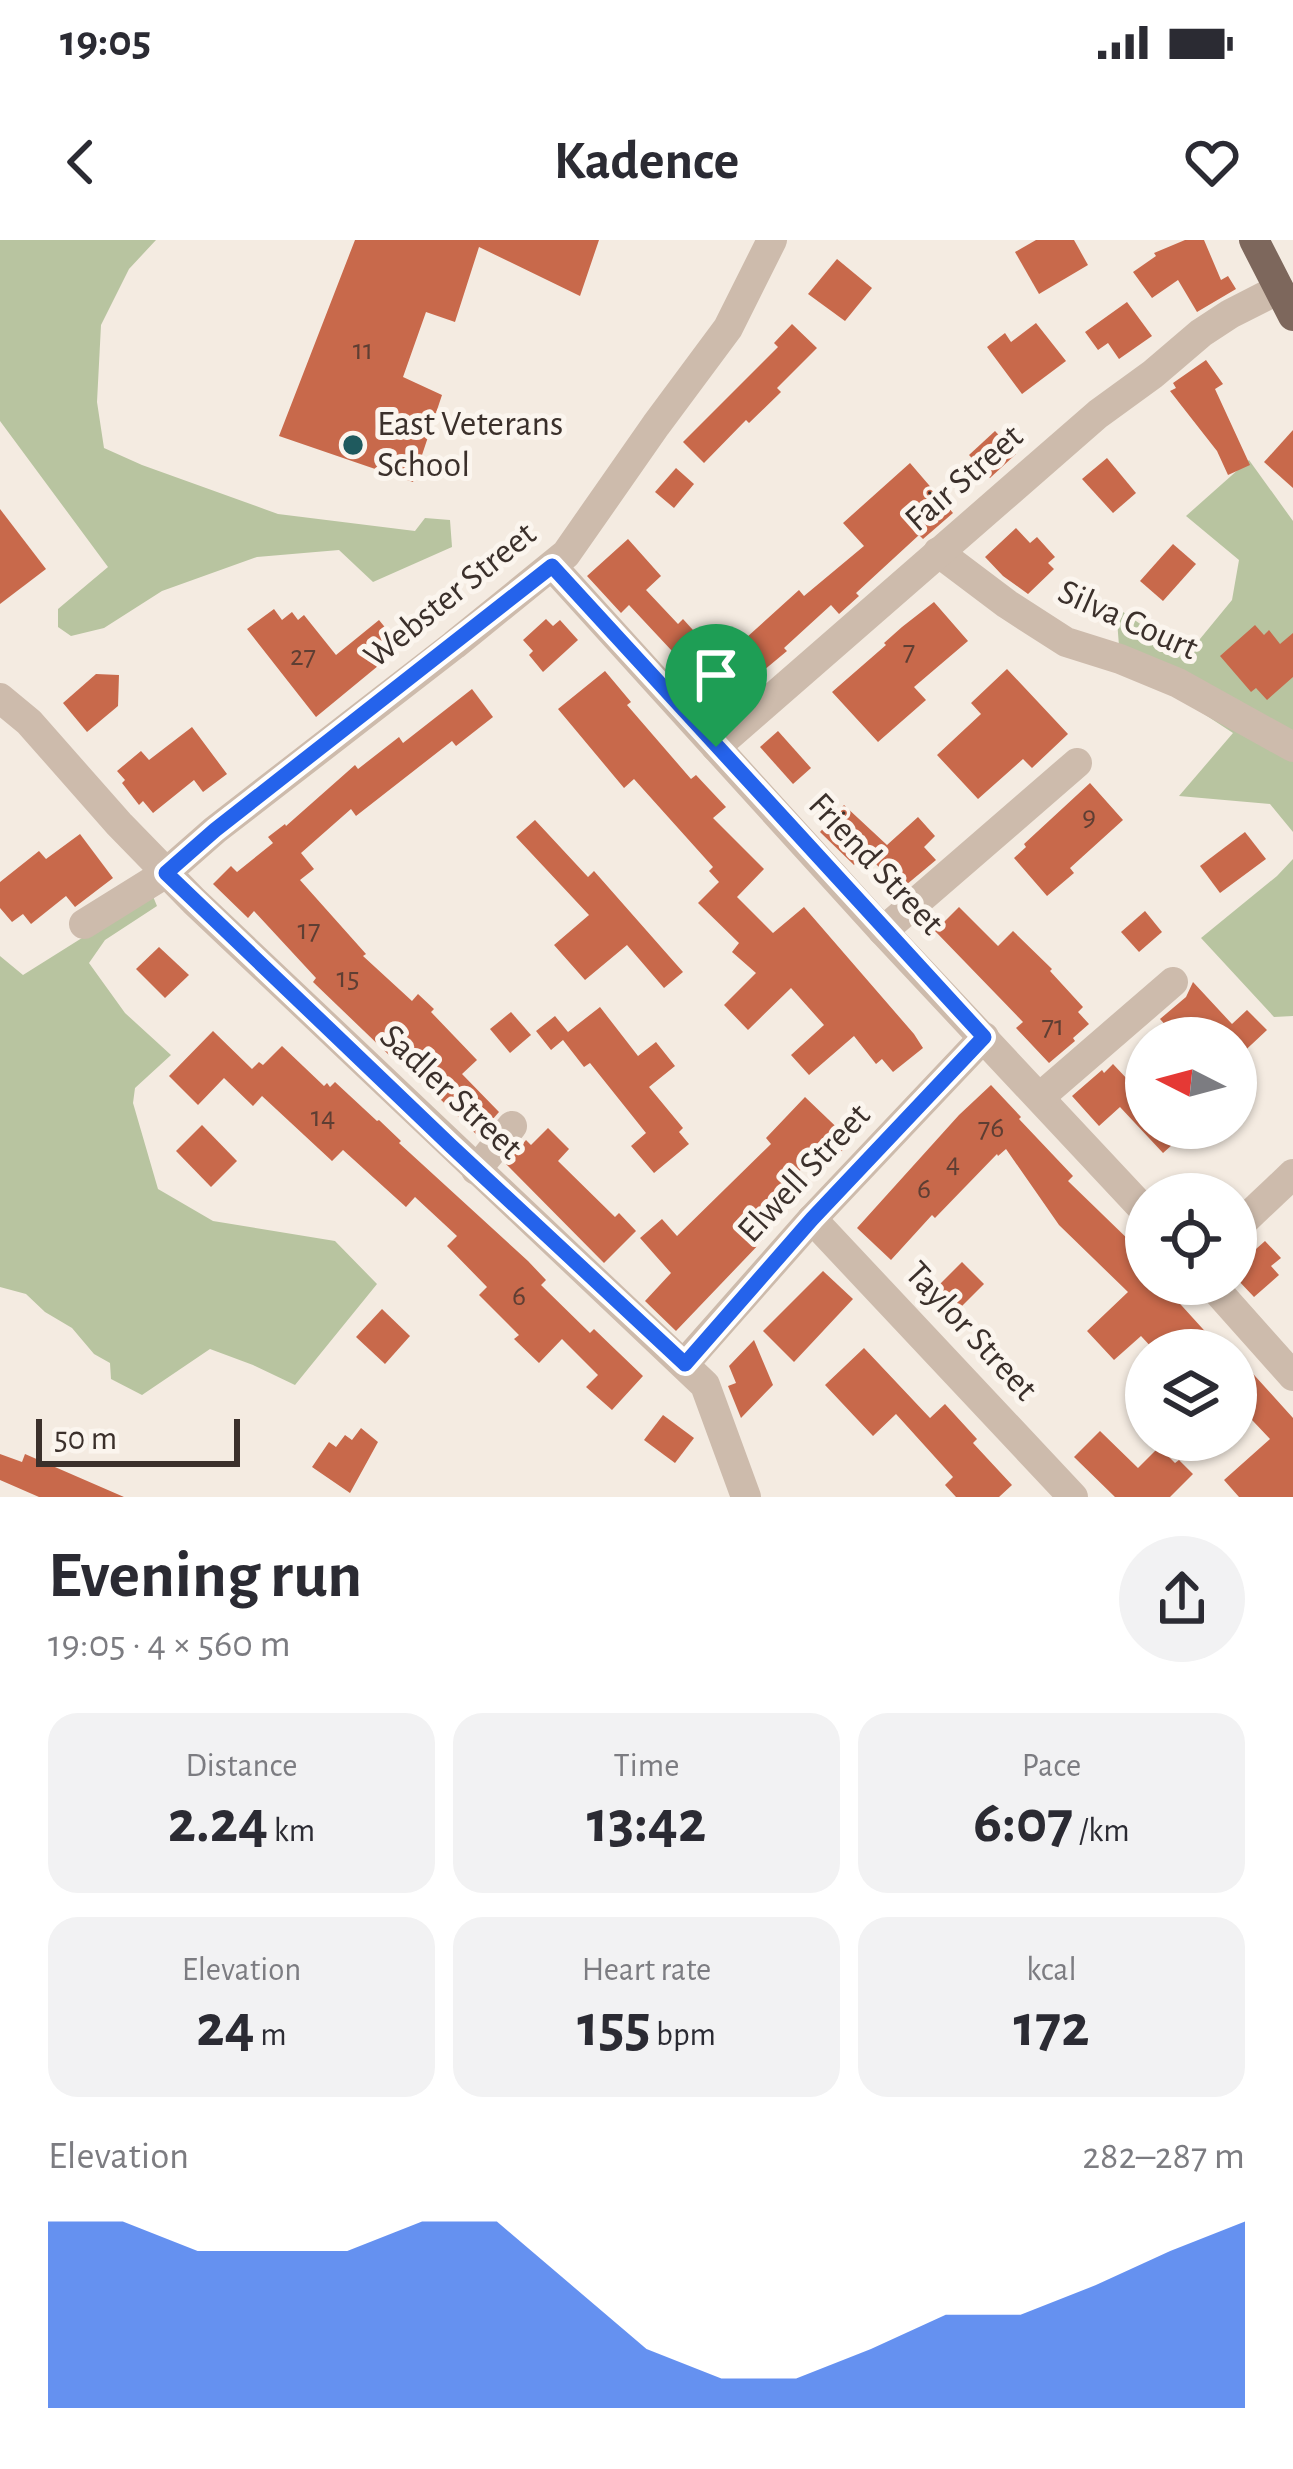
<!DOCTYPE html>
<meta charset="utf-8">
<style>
:root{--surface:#fff;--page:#f2f2f3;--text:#2b2b33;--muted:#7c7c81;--accent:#2563eb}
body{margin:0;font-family:"Alegreya Sans",sans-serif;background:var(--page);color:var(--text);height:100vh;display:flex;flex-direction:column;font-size:45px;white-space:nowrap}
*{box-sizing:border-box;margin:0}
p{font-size:39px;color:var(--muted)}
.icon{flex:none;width:66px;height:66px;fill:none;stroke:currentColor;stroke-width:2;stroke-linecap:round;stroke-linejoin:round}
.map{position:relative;height:1257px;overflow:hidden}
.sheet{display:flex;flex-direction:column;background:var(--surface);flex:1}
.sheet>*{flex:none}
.needle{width:78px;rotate:276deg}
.fabs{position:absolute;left:1125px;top:777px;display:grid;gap:24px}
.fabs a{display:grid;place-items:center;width:132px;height:132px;border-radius:50%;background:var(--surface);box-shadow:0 3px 9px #0004;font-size:60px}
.scale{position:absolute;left:36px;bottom:30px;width:204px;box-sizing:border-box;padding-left:12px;border:6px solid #3b302b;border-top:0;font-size:33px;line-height:42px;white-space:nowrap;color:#3b302b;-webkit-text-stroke:9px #fbf5ee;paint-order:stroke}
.pin{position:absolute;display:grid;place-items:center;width:102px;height:102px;color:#fff;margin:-123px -51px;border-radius:50% 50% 50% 0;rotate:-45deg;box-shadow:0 0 12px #0007}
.pin .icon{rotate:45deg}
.round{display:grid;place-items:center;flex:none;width:126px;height:126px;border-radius:63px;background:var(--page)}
.head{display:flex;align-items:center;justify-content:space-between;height:204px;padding:0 48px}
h1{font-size:66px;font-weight:600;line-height:90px}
.metrics{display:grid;grid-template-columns:repeat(3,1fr);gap:18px;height:204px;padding:12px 48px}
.metrics div{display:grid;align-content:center;border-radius:30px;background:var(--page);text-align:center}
.metrics b{font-size:60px;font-weight:600}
.metrics small{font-size:33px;font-weight:400}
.metrics p{font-size:33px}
.chart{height:336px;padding:24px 48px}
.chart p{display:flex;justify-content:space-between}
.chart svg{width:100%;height:216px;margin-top:12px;fill:var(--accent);opacity:.7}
.status{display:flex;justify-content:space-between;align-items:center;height:84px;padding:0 60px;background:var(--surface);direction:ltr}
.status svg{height:33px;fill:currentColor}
header{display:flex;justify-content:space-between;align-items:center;height:156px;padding:0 48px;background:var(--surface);font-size:54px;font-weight:600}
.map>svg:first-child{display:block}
</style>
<div class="status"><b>19:05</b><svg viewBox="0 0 49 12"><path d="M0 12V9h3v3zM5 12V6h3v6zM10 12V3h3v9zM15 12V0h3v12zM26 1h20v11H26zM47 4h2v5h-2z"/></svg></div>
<header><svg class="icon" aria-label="back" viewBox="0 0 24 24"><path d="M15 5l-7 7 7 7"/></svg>Kadence<svg class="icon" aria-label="heart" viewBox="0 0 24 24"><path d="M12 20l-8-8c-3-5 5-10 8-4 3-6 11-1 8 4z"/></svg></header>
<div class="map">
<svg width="1293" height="1257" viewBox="0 0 1293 1257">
<rect width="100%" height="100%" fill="#f4ebe1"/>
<!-- green -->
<g fill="#b8c4a0">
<path d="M 0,0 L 156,0 L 129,29 L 101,85 L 97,162 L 104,208 L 142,225 L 278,274 L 415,291 L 425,278 L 450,280 L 452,307 L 373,342 L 339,310 L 257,317 L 162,351 L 104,388 L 71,396 L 58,387 L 58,369 L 108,327 L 0,181 Z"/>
<path d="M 1249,220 L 1293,281 L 1293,592 L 1270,564 L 1179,556 L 1233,493 L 1120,419 L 1116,367 L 1186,416 L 1232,360 L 1239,320 L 1186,276 Z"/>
<path d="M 1293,619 L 1293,776 L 1274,777 L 1201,698 L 1277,636 Z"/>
<path d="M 152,654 L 157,666 L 105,700 L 89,723 L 125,773 L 171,815 L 135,848 L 133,863 L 158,949 L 213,981 L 335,1001 L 377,1044 L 295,1145 L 253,1125 L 210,1109 L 142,1155 L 111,1139 L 110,1123 L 94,1114 L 72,1088 L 45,1072 L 26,1054 L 0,1047 L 0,716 L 23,735 Z"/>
</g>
<!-- building -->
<g fill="#c8694b">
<path d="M 355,0 L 599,0 L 580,56 L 479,7 L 455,82 L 426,72 L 403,137 L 442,155 L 413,242 L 279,196 Z"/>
<path d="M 1036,0 L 1074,0 L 1088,25 L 1039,54 L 1015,12 Z"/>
<path d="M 1185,0 L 1204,0 L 1221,40 L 1228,36 L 1236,49 L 1197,72 L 1178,40 L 1152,58 L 1133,32 L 1156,16 L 1154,13 Z"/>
<path d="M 837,19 L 872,48 L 845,81 L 808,54 Z"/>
<path d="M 1127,62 L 1152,96 L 1119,119 L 1108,103 L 1098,110 L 1085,92 Z"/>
<path d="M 1036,83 L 1066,121 L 1022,154 L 987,107 L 1005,93 L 1011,102 Z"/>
<path d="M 792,84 L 817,108 L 777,148 L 781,152 L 749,183 L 746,180 L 704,223 L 683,202 L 778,107 L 774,103 Z"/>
<path d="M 1206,120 L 1223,144 L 1215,149 L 1250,225 L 1228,235 L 1217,211 L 1170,151 L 1176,148 L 1173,143 Z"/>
<path d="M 1293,190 L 1293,248 L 1264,222 Z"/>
<path d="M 995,191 L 1016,214 L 990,238 L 969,215 Z"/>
<path d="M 1107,218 L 1136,253 L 1113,273 L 1082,239 Z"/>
<path d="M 910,223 L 953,273 L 923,299 L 919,295 L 856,353 L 859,356 L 839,374 L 831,365 L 784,408 L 787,411 L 722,465 L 674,409 L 672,411 L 629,365 L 621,373 L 587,336 L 628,299 L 661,336 L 646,350 L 678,384 L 683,379 L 712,411 L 728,397 L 736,407 L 799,350 L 804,356 L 864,306 L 843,283 Z"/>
<path d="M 676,228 L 694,244 L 674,268 L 655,252 Z"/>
<path d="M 0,269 L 46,329 L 0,364 Z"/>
<path d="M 1016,288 L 1030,303 L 1037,297 L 1055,317 L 1048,323 L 1054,329 L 1028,354 L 1003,336 L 985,317 Z"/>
<path d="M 1173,304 L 1196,324 L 1163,361 L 1140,341 Z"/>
<path d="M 934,362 L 968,401 L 914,447 L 926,460 L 878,502 L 832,452 L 886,405 L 884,403 L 902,387 Z"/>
<path d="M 274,369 L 282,380 L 292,372 L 298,380 L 304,375 L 336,415 L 379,380 L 401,407 L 316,477 L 247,389 Z"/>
<path d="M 546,379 L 553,386 L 560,380 L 578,400 L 543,432 L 529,415 L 533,411 L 523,400 Z"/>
<path d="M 1255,385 L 1264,395 L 1269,390 L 1280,404 L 1293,393 L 1293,437 L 1267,460 L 1256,448 L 1251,452 L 1220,416 Z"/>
<path d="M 1007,429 L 1068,494 L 1032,528 L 1023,519 L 978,559 L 937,515 L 981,474 L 971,463 Z"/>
<path d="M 605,431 L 631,462 L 627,465 L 691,539 L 696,535 L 726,567 L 713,578 L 764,629 L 737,657 L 773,693 L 804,667 L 914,794 L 923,808 L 893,832 L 882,819 L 876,824 L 854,796 L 809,835 L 791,815 L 824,785 L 791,748 L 748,790 L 724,765 L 756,733 L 732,712 L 739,703 L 698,663 L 719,642 L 709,631 L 713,627 L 634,539 L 624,548 L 558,469 Z"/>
<path d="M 96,434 L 119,435 L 118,466 L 87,492 L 63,463 Z"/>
<path d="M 472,449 L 493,477 L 456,506 L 452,501 L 356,576 L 351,569 L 301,613 L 314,629 L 300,640 L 366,714 L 363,716 L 412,761 L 418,754 L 434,769 L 431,772 L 477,820 L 462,834 L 499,872 L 478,896 L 392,812 L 389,815 L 313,742 L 316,738 L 254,671 L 248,678 L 213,644 L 231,626 L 237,632 L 273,603 L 268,597 L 285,584 L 286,586 L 355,525 L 358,529 L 399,497 L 403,503 Z"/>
<path d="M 192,487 L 227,534 L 203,552 L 194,540 L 153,573 L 143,561 L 139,565 L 122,543 L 125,540 L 117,531 L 141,511 L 149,520 Z"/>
<path d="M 778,491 L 811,528 L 793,544 L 760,507 Z"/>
<path d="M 1090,543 L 1123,580 L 1070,628 L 1074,633 L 1047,656 L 1014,618 L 1026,607 L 1024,604 Z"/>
<path d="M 844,565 L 887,605 L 918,577 L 935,596 L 924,607 L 936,620 L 900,650 L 865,612 L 854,625 L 820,592 Z"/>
<path d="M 535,580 L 588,637 L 594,631 L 683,732 L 664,748 L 627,705 L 585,740 L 554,705 L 589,675 L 516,597 Z"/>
<path d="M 1245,592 L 1266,619 L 1220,653 L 1200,626 Z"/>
<path d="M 80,594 L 113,638 L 75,667 L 66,656 L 31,684 L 23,674 L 12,682 L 0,668 L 0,642 L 39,611 L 46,619 Z"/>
<path d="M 959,667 L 998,706 L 1013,691 L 1052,729 L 1050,731 L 1083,767 L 1078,772 L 1089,784 L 1073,798 L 1075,801 L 1049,823 L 1016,788 L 1023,782 L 935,691 Z"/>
<path d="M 1145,671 L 1162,692 L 1139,712 L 1121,692 Z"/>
<path d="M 159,707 L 189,735 L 165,758 L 136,729 Z"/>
<path d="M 1193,742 L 1232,784 L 1247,770 L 1267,790 L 1236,819 L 1236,798 L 1177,798 L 1160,779 L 1186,757 Z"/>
<path d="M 600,767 L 638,816 L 656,802 L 675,826 L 649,847 L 683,888 L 679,892 L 689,904 L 654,933 L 631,906 L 646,893 L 590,823 L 584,827 L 563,800 L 551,810 L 536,791 L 555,776 L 568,792 Z"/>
<path d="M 511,772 L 531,795 L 510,813 L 490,789 Z"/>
<path d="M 213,791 L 252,829 L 259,822 L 263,825 L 282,806 L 324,846 L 327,843 L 330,847 L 335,842 L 377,881 L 379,880 L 401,901 L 399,903 L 528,1021 L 546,1040 L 541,1045 L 590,1093 L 594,1089 L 643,1136 L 612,1170 L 586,1147 L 598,1135 L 562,1099 L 539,1123 L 514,1099 L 519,1095 L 479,1055 L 487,1047 L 447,1006 L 457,996 L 415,957 L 406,967 L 343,910 L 332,921 L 262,856 L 253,866 L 224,838 L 198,865 L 169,836 Z"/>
<path d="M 1113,824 L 1129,841 L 1134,837 L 1146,850 L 1146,888 L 1191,888 L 1163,913 L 1120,867 L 1099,886 L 1072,856 L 1102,830 L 1104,833 Z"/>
<path d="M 991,845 L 1021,877 L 1019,879 L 1073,936 L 1068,941 L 1134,1005 L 1146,994 L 1146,1044 L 1162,1044 L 1222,1110 L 1154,1110 L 1141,1096 L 1114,1120 L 1087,1091 L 1128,1052 L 1059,985 L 1006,909 L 998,916 L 997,914 L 935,978 L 932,975 L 891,1020 L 857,988 L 959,875 Z"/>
<path d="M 805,857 L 851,901 L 825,929 L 813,918 L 745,983 L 763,1000 L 676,1091 L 645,1061 L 671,1033 L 640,998 L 662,979 L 677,996 L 771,904 L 766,898 Z"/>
<path d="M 202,885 L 237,921 L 211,947 L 176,911 Z"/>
<path d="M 548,888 L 569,909 L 558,921 L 615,977 L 619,973 L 636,991 L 604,1023 L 506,924 L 526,900 L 531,905 Z"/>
<path d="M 1265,1001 L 1281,1018 L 1271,1026 L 1279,1035 L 1254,1057 L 1236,1038 L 1236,1013 L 1249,1002 L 1256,1009 Z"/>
<path d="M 962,1022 L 984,1044 L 958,1070 L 936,1048 Z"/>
<path d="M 823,1031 L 853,1059 L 794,1122 L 763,1091 Z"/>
<path d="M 382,1069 L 410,1096 L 385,1124 L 356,1097 Z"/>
<path d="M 754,1100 L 773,1145 L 741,1178 L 728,1146 L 736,1143 L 729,1126 Z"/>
<path d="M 864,1108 L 930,1178 L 945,1164 L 977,1199 L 973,1203 L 1012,1245 L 999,1257 L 956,1257 L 945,1245 L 953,1237 L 896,1174 L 873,1196 L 825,1145 Z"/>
<path d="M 1236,1115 L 1293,1178 L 1293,1257 L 1239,1257 L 1224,1240 L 1270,1199 L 1236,1163 Z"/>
<path d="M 663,1175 L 694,1198 L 675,1223 L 644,1200 Z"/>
<path d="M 361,1188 L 378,1202 L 350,1253 L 312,1227 L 329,1202 L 336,1207 L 345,1195 L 352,1200 Z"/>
<path d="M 1100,1191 L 1138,1228 L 1159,1207 L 1175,1223 L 1179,1220 L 1193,1234 L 1170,1257 L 1115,1257 L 1074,1217 Z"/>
<path d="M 0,1214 L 22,1222 L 25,1214 L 124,1257 L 39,1257 L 0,1240 Z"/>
</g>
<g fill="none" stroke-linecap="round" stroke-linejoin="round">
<!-- minor -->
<g stroke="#cdbbac" stroke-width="30">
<path d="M 938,312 L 1007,364 L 1066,402 L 1120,419 L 1178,443 L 1293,507"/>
<path d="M 552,326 L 883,691 L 1146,972"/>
<path d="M 0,458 L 29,482 L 119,584 L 194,661 L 705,1145 L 746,1257"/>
<path d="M 716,507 L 1098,174 L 1153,134 L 1201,93 L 1230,74 L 1279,49"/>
<path d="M 84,684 L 166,633 L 215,590 L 454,405 L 566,314 L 656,185 L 728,88 L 772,0"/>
<path d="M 883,691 L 1077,523"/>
<path d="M 1040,857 L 1173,742"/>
<path d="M 476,930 L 512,886"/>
<path d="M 812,979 L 1073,1257"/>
<path d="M 1236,988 L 1293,934"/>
<path d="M 1211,1044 L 1293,1136"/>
<path d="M 684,1124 L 812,979 L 984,797"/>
</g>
<!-- major -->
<path stroke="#7d675c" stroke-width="30" d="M 1254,0 L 1293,76"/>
</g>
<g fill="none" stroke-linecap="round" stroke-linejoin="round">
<defs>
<path id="route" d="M 552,326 L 984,797 L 812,979 L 685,1124 L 450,905 L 166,633 L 215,590 Z"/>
</defs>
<!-- route casing -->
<use href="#route" stroke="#fff" stroke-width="24"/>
<!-- route -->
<use href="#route" stroke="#2563eb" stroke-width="15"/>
</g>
<!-- markers -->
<circle fill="#1f5a5e" stroke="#fbf5ee" stroke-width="4.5" cx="353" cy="205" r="12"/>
<g text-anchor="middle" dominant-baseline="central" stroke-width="10" stroke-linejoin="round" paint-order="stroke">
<!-- number labels -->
<g font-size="30" fill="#5e3e33">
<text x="363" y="110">11</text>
<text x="909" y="411">7</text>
<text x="303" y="416">27</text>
<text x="1089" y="577">9</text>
<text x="309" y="690">17</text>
<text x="348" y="738">15</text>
<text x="1053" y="786">71</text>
<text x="323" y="877">14</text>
<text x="991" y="888">76</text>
<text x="953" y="923">4</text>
<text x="924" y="949">6</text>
<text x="519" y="1056">6</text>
</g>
<!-- poi labels -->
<g font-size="36" fill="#3b302b" stroke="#fbf5ee" text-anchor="start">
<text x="377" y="184">East Veterans<tspan x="377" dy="41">School</tspan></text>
</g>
<!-- street labels -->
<g font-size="36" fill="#3b302b" stroke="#fbf5ee">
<text transform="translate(964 238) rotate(-41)">Fair Street</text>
<text transform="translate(450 355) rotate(-39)">Webster Street</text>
<text transform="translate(1128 380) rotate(24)">Silva Court</text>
<text transform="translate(876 624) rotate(47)">Friend Street</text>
<text transform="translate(451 852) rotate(43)">Sadler Street</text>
<text transform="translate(804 933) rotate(-47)">Elwell Street</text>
<text transform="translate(971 1091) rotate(47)">Taylor Street</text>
</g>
</g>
</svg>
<div class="fabs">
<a><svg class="needle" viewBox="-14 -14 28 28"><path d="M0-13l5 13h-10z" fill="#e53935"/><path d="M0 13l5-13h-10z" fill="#7c7c81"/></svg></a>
<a><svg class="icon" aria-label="locate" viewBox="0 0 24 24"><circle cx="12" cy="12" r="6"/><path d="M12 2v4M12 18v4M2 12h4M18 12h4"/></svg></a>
<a><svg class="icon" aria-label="layers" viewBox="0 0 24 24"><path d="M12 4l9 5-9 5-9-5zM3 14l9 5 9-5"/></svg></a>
</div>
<div class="scale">50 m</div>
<div class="pin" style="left:716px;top:507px;background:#1e9e55"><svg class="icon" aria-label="arrive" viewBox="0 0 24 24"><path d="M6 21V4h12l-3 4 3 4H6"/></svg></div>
</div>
<section class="sheet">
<div class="head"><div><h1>Evening run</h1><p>19:05 · 4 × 560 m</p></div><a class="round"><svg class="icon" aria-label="share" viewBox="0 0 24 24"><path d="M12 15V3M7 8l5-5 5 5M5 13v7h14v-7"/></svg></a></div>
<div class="metrics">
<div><p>Distance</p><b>2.24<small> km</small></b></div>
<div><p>Time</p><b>13:42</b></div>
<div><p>Pace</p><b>6:07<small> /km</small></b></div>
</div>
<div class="metrics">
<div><p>Elevation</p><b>24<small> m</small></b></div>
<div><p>Heart rate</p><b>155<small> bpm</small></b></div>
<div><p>kcal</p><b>172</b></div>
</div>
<div class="chart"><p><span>Elevation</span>282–287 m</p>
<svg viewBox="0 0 160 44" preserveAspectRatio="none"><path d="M0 44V6L10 6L20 12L30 12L40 12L50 6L60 6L70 19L80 32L90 38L100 38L110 32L120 25L130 25L140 19L150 12L160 6V44z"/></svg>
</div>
</section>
